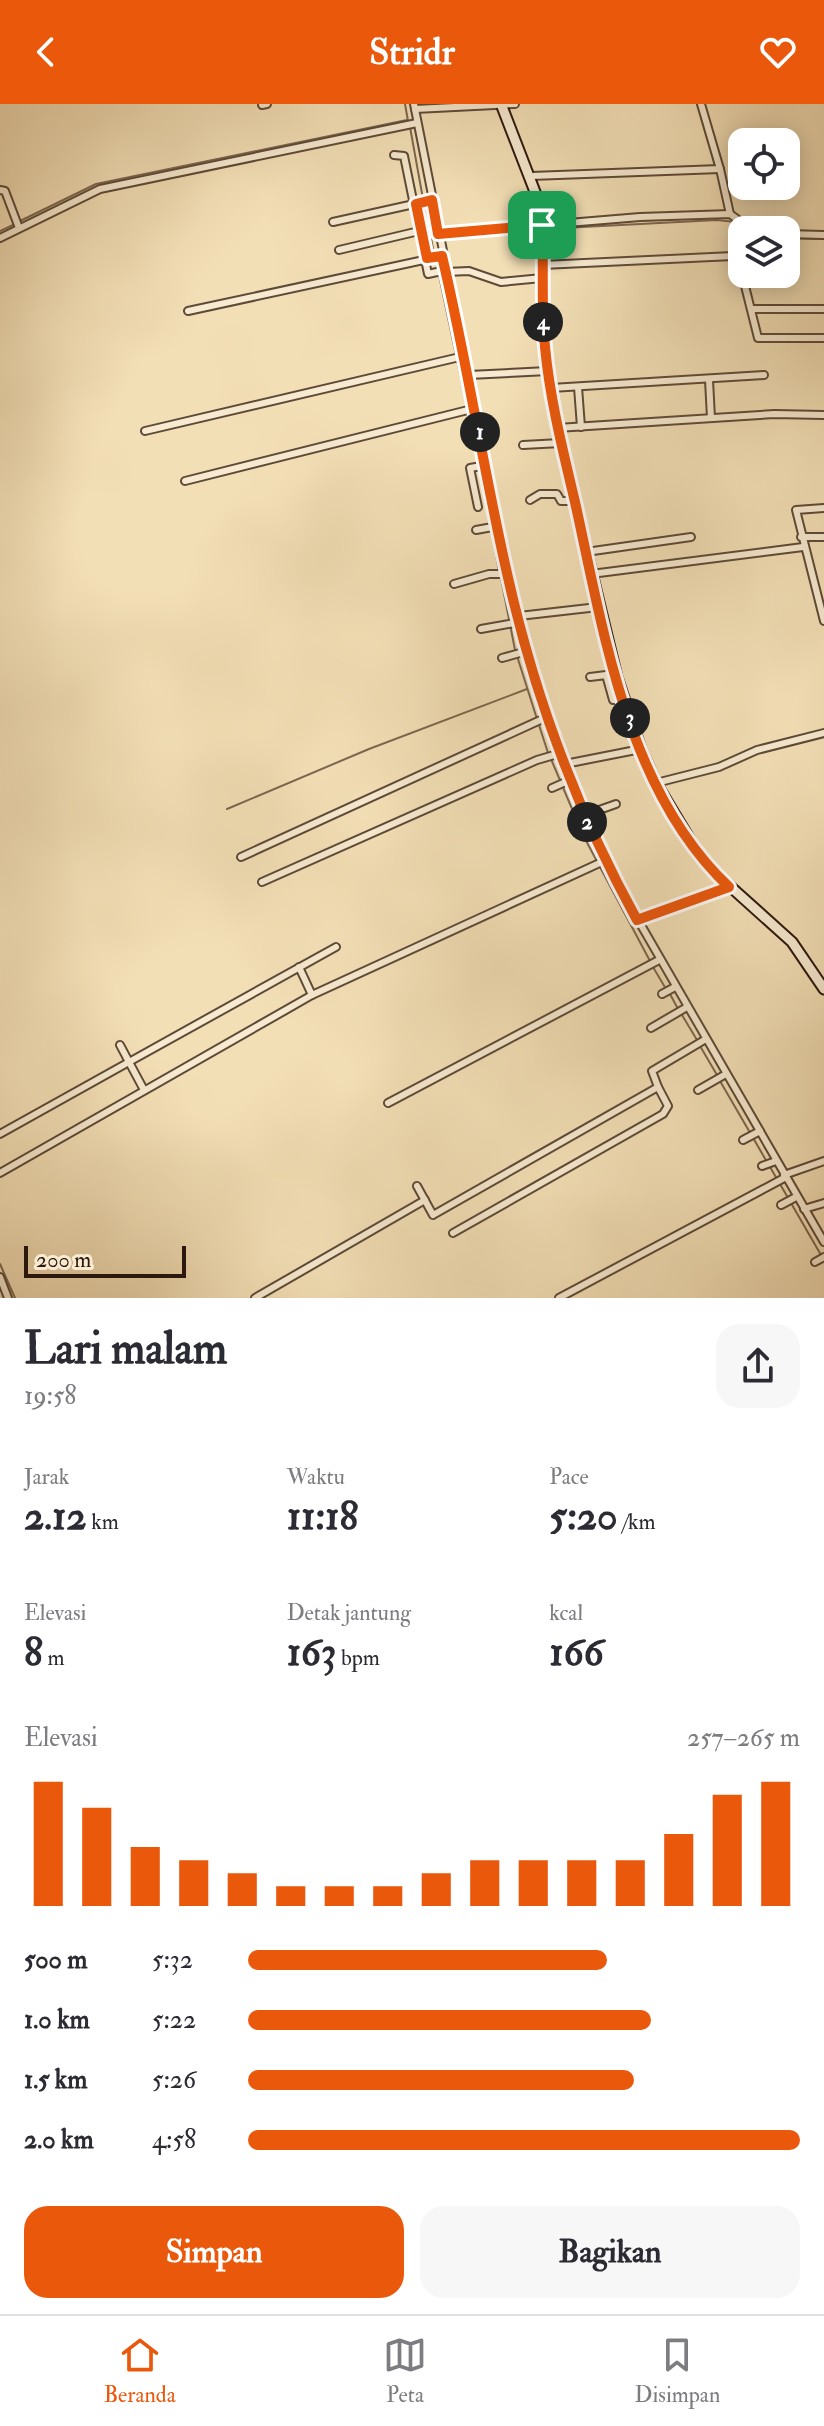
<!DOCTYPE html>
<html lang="id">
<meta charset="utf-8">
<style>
:root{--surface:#fff;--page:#f7f7f7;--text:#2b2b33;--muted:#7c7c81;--line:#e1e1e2;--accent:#ea580c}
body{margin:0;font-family:"IM FELL Double Pica",serif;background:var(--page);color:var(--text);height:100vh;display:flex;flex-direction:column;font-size:30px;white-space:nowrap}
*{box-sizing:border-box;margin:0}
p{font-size:26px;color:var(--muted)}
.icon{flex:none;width:44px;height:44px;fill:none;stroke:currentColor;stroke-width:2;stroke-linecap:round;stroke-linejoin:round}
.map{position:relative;height:1194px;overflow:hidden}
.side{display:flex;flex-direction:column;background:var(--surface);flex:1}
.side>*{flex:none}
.fabs{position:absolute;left:728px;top:24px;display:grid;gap:16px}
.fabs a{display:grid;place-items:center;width:72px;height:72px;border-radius:16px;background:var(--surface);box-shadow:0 4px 20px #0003;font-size:40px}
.scale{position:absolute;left:24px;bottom:20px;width:162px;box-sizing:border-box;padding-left:8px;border:4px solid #2d180e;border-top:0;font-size:22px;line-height:28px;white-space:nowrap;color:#2d180e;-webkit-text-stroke:6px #f7ead0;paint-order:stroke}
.pin{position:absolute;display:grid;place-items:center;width:68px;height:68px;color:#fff;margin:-34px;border-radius:16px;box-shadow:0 4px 12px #0006}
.km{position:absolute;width:40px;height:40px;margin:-20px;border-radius:50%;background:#222;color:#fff;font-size:22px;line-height:40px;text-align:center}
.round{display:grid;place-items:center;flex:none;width:84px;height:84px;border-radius:24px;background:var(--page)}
.headline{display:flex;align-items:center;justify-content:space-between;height:136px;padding:0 24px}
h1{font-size:44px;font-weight:700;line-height:60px}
.metrics{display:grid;grid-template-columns:repeat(3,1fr);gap:12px;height:136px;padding:8px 24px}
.metrics div{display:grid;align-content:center}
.metrics b{font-size:40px;font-weight:700}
.metrics small{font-size:22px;font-weight:400}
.metrics p{font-size:22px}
.chart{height:224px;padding:16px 24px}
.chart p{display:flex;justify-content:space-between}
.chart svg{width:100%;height:144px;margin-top:8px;stroke:var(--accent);stroke-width:6}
.cta{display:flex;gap:16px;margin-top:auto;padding:16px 24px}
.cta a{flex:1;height:92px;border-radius:24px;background:var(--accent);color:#fff;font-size:32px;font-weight:700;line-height:92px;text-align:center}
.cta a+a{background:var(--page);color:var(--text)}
ul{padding:0 24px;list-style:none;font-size:26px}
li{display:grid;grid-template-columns:128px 96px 1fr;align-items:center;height:60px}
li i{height:20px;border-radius:10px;background:var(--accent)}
header{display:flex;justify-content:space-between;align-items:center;height:104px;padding:0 24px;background:var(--accent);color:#fff;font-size:36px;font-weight:700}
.tab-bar{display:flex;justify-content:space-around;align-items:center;height:112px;border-top:2px solid var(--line);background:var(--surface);font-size:22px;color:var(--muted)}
.tab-bar a{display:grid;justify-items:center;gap:4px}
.tab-bar .active{color:var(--accent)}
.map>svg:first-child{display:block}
</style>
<header><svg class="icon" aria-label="back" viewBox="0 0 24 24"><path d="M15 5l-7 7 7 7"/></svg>Stridr<svg class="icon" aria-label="heart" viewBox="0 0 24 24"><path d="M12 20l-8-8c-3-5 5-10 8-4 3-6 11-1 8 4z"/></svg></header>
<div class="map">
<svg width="824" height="1194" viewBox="0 0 824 1194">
<rect width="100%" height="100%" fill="#f3dfb6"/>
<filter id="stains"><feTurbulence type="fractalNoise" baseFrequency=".0025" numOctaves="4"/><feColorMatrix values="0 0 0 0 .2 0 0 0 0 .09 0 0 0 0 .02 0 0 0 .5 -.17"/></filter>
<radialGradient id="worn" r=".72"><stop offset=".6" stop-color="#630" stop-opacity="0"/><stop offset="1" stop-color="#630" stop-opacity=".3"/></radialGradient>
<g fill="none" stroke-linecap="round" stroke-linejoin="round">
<!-- stream -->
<g stroke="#7c6751" stroke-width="2">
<path d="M 405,0 L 408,17"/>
<path d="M 410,23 L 423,95"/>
<path d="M 425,102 L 434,150"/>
<path d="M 20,117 L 96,80 L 407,16"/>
<path d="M 544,125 L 717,116 L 735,118 L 744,126"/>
<path d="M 0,127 L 15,120"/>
<path d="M 445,134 L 538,126"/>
<path d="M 786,134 L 824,135"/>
<path d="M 436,157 L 467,303"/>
<path d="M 468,309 L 490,421"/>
<path d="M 492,427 L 499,468"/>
<path d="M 501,474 L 515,546"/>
<path d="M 517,552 L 537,615"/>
<path d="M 539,621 L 548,649"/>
<path d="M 551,655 L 583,731 L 650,857"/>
<path d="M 227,705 L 369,645 L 527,585"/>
<path d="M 653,863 L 666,885"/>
<path d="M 670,890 L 678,905"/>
<path d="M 682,911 L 697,936"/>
<path d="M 700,942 L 717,971"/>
<path d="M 720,977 L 767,1058"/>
<path d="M 770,1063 L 777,1075"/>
<path d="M 780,1080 L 821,1151"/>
<path d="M 0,1160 L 15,1194"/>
</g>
<defs>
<g id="street">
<path d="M 414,0 L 507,470 L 547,613 L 604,757 L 824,1138"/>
<path d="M 262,1 L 267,0"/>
<path d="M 415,5 L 515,0"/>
<path d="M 394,51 L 404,52 L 428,170 L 446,166"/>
<path d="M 720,65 L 730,110"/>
<path d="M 531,72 L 720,65 L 701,0"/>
<path d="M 0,86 L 5,87 L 19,124"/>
<path d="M 333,118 L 432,96"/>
<path d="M 438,130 L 640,113 L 730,110 L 752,126"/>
<path d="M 786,130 L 824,131"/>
<path d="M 0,134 L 100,85 L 417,19"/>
<path d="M 339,146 L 436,123"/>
<path d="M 542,161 L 733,152 L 742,170"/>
<path d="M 446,168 L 469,167 L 501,178 L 542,174"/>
<path d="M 742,170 L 758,234 L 824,234"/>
<path d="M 752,205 L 824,205"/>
<path d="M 188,207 L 442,152"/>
<path d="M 469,271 L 548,267"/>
<path d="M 709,276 L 711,314"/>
<path d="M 578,283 L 581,323"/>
<path d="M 551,284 L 764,271"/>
<path d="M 557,324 L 774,310 L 824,311"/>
<path d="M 145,327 L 464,252"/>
<path d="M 523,341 L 561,339"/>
<path d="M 185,377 L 476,304"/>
<path d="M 530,396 L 540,390 L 557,390 L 561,397 L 575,397"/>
<path d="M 478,403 L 470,364 L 487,361"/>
<path d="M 824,404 L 796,406 L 824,517"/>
<path d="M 476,426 L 498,422"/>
<path d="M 801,433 L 824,433"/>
<path d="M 586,448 L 691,433"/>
<path d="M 591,470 L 803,443"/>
<path d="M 454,480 L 489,470 L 507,470"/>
<path d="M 519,512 L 598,503"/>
<path d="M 481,525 L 520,518"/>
<path d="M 502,554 L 527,547"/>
<path d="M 590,573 L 606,571 L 613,596 L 624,596"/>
<path d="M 565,660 L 641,645"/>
<path d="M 656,679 L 719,663 L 757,646 L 824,629"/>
<path d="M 552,684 L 570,676"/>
<path d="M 585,711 L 616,700"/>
<path d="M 241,753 L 547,613"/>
<path d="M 262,778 L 537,656 L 561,649"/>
<path d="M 637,816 L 729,783"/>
<path d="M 299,863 L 312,891"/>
<path d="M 662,890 L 675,883"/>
<path d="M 651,924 L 687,903"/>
<path d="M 144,986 L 129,958 L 336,843"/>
<path d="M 698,986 L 726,970"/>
<path d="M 388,999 L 659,856"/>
<path d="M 0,1030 L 129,958 L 120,941"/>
<path d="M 743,1036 L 760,1027"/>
<path d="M 762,1062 L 776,1057"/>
<path d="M 0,1069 L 312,891 L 604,757"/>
<path d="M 784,1071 L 824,1057"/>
<path d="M 417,1082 L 433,1111 L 658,983 L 652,967 L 706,935"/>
<path d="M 781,1101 L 796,1093"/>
<path d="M 804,1105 L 824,1099"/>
<path d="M 453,1129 L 663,1010 L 668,1002 L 658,983"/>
<path d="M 815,1158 L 824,1153"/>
<path d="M 0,1173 L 8,1194"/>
<path d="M 255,1194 L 425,1096"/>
<path d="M 559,1194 L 786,1073"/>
</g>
<path id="secondary" d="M 501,0 L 537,93 L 542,128 L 544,240 L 557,324 L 617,573 L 641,645 L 656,679 L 698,749 L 713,767 L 792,838 L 824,885"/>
</defs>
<!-- street casing -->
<use href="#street" stroke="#5e4a38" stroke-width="10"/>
<!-- secondary casing -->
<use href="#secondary" stroke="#2d180e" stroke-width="13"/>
<!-- street -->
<use href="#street" stroke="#f7ead0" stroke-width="6"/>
<!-- secondary -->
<use href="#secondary" stroke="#f7ead0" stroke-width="9"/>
</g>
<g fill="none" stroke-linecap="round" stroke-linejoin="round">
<defs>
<path id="route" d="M 432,96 L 438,130 L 542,121 C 544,162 541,202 545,243 C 550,296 563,347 575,398 C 604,529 627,687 729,783 L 637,816 C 577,707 534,591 507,469 C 483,364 467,257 442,152 L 427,154 L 416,100 Z"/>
</defs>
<!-- route casing -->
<use href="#route" stroke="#fff" stroke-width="16"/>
<!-- route -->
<use href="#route" stroke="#ea580c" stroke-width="10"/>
</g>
<rect width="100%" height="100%" filter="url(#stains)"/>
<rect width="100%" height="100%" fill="url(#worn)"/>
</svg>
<div class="fabs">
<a><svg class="icon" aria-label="locate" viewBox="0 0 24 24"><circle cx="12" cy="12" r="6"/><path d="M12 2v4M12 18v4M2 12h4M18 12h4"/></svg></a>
<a><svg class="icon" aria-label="layers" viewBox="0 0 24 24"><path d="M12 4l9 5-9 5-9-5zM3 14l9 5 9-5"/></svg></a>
</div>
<div class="scale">200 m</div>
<div class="pin" style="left:542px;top:121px;background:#1e9e55"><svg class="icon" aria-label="arrive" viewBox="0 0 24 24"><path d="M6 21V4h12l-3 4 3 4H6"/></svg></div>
<b class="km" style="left:480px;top:328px">1</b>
<b class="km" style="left:587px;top:718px">2</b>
<b class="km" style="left:630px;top:614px">3</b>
<b class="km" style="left:543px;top:218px">4</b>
</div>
<section class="side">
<div class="headline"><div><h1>Lari malam</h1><p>19:58</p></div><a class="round"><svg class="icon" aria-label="share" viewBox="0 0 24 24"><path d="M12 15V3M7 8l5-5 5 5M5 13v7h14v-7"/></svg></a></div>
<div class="metrics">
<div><p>Jarak</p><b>2.12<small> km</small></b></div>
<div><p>Waktu</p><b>11:18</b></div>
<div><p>Pace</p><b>5:20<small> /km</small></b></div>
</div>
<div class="metrics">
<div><p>Elevasi</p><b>8<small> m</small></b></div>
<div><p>Detak jantung</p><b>163<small> bpm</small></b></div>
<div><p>kcal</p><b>166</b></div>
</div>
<div class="chart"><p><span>Elevasi</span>257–265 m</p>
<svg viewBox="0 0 160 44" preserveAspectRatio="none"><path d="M5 44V6M15 44V14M25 44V26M35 44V30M45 44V34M55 44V38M65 44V38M75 44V38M85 44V34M95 44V30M105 44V30M115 44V30M125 44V30M135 44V22M145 44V10M155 44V6"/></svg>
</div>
<ul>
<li><b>500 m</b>5:32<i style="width:65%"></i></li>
<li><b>1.0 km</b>5:22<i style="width:73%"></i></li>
<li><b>1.5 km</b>5:26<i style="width:70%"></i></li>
<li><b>2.0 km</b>4:58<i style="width:100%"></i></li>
</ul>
<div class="cta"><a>Simpan</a><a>Bagikan</a></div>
</section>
<nav class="tab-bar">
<a class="active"><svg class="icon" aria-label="home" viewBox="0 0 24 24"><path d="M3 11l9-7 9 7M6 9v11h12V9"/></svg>Beranda</a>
<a><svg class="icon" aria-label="map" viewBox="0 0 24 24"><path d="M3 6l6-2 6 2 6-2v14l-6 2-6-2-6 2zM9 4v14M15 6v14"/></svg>Peta</a>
<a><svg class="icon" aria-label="saved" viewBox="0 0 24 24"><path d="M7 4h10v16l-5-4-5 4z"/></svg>Disimpan</a>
</nav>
